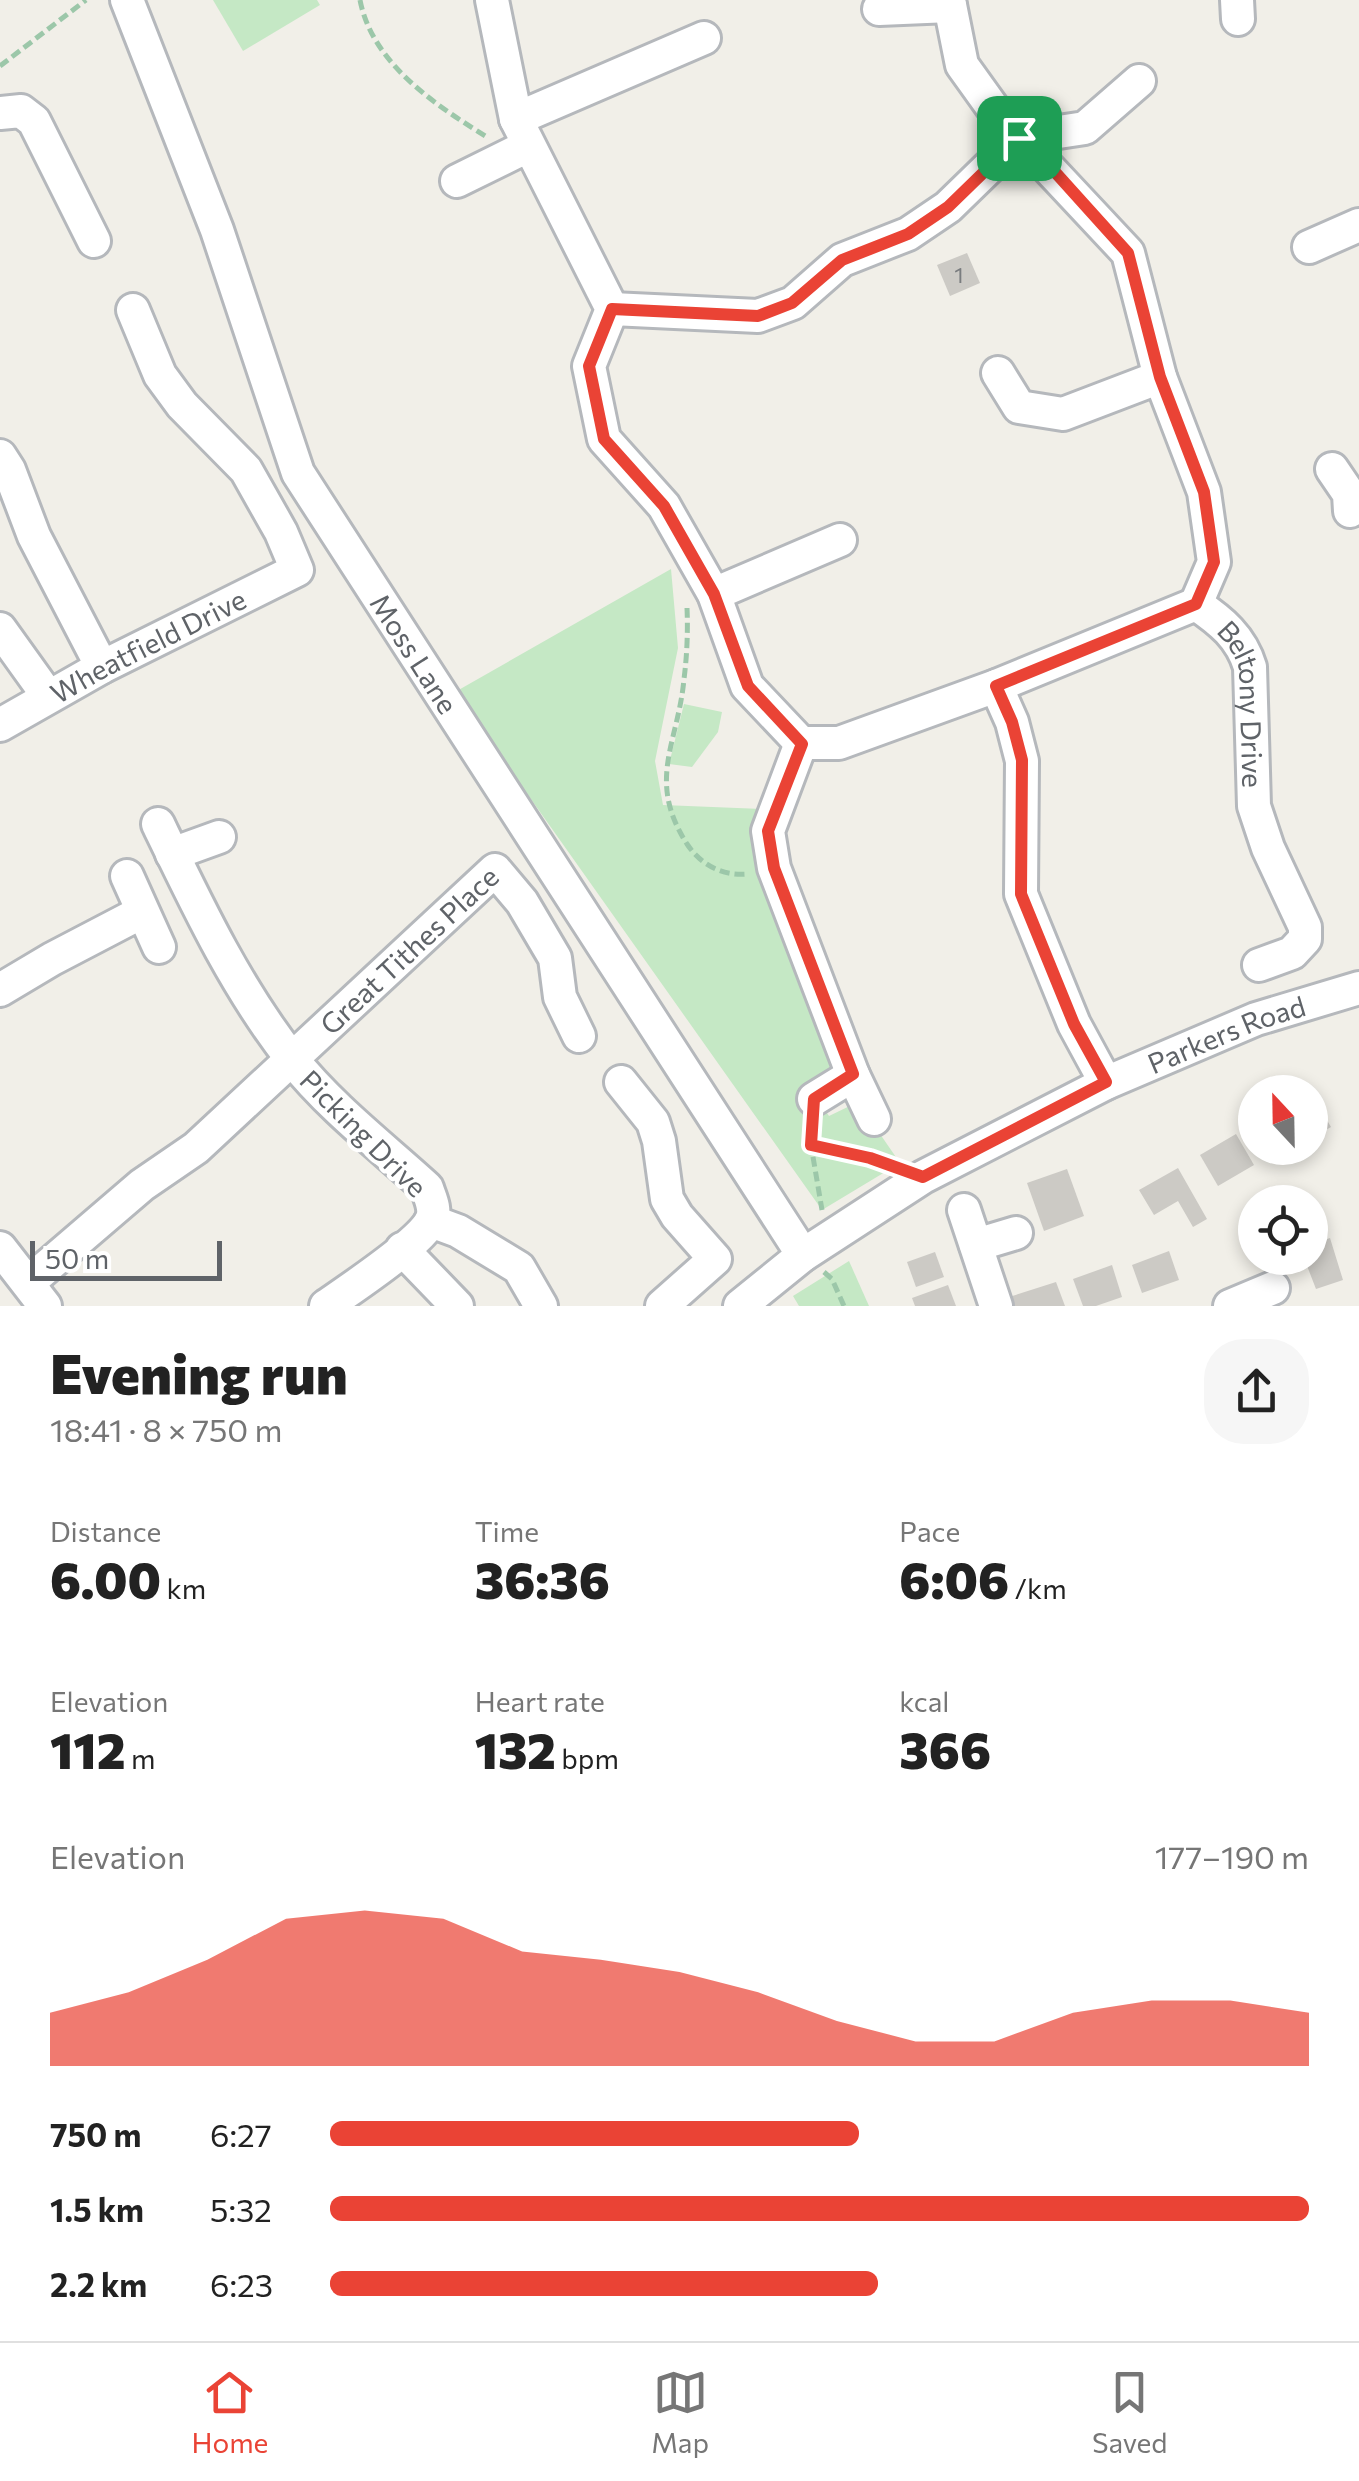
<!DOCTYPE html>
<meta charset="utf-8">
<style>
:root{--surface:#fff;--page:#f6f6f6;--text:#222;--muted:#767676;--line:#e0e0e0;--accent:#ea4335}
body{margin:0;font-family:Commissioner,sans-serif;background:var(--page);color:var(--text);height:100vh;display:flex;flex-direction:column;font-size:38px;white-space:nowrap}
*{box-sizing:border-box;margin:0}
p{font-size:32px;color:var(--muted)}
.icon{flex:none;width:55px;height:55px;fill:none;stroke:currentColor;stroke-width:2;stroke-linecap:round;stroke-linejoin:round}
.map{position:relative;height:1306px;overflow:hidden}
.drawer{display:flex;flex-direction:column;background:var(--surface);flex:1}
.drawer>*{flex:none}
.needle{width:65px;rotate:338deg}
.tools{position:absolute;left:1238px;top:1075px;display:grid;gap:20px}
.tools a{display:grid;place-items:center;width:90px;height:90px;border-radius:50%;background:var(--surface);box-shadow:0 5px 15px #0003;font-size:50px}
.scale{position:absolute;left:30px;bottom:25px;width:192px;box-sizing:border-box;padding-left:10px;border:5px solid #5f6368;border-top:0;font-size:28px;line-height:35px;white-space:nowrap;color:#5f6368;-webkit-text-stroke:8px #fff;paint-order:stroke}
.pin{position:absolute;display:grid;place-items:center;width:85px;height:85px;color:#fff;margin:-42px;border-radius:20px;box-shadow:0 5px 15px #0006}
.round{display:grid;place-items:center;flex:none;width:105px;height:105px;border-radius:40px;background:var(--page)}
.summary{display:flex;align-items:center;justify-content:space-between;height:170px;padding:0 50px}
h1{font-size:55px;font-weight:800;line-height:75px}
.stats{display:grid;grid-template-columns:repeat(3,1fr);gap:15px;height:170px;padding:10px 50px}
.stats div{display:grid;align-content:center}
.stats b{font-size:50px;font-weight:800}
.stats small{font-size:28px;font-weight:400}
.stats p{font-size:28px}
.chart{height:280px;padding:20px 50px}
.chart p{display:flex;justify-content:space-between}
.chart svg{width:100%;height:180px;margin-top:10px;fill:var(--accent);opacity:.7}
ul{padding:0 50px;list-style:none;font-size:32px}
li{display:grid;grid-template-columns:160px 120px 1fr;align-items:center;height:75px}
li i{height:25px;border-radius:12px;background:var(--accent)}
.tab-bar{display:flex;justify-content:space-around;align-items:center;height:140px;border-top:2px solid var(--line);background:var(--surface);font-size:28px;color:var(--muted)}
.tab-bar a{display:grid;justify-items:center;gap:5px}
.tab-bar .selected{color:var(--accent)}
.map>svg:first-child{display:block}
</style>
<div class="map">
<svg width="1359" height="1306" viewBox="0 0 1359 1306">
<rect width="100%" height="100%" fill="#f1efe8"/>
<!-- green -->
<g fill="#c5e8c5">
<path d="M 213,0 L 317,0 L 320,5 L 243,51 Z"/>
<path d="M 671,569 L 678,648 L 655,761 L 663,805 L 762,809 L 756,859 L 801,961 L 834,1064 L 808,1085 L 829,1116 L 858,1102 L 900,1163 L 822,1210 L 455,692 Z"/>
<path d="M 684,704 L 722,712 L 718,732 L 692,767 L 669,764 Z"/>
<path d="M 849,1261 L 869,1306 L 799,1306 L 793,1296 Z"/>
</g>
<!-- building -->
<g fill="#cccac5">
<path d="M 967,253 L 980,283 L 950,296 L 937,265 Z"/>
<path d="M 1305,1083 L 1331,1127 L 1310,1139 L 1310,1092 L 1289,1092 Z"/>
<path d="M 1236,1134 L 1254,1165 L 1218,1186 L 1200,1155 Z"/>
<path d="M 1178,1168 L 1207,1219 L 1193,1227 L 1178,1201 L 1154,1215 L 1139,1190 Z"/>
<path d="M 1067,1169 L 1084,1216 L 1044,1231 L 1027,1183 Z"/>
<path d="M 1330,1238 L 1343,1280 L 1316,1289 L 1304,1258 L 1310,1258 L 1310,1245 Z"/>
<path d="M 1169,1251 L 1179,1280 L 1142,1293 L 1132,1265 Z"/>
<path d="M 935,1252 L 944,1277 L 916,1287 L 907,1262 Z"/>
<path d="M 1112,1265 L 1122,1297 L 1096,1306 L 1083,1306 L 1073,1279 Z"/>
<path d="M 1056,1282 L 1065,1306 L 1012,1306 L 1009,1297 Z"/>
<path d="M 948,1285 L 956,1306 L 915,1306 L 912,1298 Z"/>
</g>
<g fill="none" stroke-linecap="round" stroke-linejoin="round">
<defs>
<g id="minor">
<path id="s1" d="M 127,0 L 217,230 L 298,473 L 803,1255"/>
<path d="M 492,0 L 516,119 L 612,309 L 589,366 L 604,439 L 664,506 L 714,594 L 747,686 L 801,743 L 839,743 L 996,686 L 1196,604"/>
<path d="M 949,0 L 962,65 L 995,111 L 1128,253 L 1160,377 L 1204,492 L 1214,562 L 1196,604"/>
<path d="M 1237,0 L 1238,19"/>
<path d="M 879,9 L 950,6"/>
<path d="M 0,113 L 21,111 L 34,121 L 94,241"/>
<path d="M 516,119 L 704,38"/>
<path d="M 1019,138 L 1085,128 L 1139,81"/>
<path d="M 457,181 L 528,146"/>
<path d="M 1309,247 L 1359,225"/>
<path d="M 612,309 L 758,316 L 793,303 L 842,260 L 908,234 L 948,207 L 1019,138"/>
<path d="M 998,373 L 1019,407 L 1063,414 L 1160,377"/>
<path d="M 0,456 L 9,470 L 34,536 L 102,667"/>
<path d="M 1332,469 L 1349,494 L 1350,511"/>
<path d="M 714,594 L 840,540"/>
<path id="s2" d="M 1196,604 C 1221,621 1241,637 1250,667 L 1254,806 L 1268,848 L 1305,927 L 1305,939 L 1292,953 L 1259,965"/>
<path d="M 0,629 L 48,696"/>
<path d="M 996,686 L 1012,722 L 1022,761 L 1021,894 L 1074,1024 L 1106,1083"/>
<path id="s3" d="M 0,725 L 102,667 L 297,570 L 281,532 L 246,470 L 182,405 L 160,375 L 133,310"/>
<path d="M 801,743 L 768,831 L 774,868 L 853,1075 L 874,1119"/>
<path d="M 158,824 C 197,905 236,988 292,1059 C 330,1107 382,1147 427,1188 C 430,1198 436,1208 432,1219 C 422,1242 349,1290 326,1306"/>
<path d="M 172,854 L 219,837"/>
<path d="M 127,876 L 159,947"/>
<path d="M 0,990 L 52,959 L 142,912"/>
<path d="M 621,1082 L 653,1122 L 659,1141 L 667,1199 L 677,1216 L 715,1259 L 662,1306"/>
<path d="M 814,1099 L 853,1075"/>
<path d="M 964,1210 L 996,1306"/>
<path d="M 431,1221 L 458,1231 L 519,1268 L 541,1306"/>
<path d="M 976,1245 L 1016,1233"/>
<path d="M 0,1248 L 45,1306"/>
<path d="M 402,1249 L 457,1306"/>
<path id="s4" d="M 29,1282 L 142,1185 L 196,1148 L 495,870 L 522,902 L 555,958 L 560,997 L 579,1036"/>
<path id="s5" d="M 740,1306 L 803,1255 L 923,1177 L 1106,1083 L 1256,1019 L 1359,988"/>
<path d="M 1230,1306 L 1273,1288"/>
</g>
</defs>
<!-- minor casing -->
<use href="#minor" stroke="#b5b8bc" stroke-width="38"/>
<!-- path -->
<g stroke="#9cc7a9" stroke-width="5" stroke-dasharray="10 5" stroke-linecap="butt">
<path d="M 360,0 C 372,63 435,105 487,137"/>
<path d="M 0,66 L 86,0"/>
<path d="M 687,608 C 688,631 687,656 684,679 C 678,744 646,780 687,844 C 701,865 722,876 747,874"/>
<path d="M 812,1127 L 811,1145 L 822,1210"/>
<path d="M 811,1145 L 892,1166"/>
<path d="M 824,1272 L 832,1279 L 844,1306"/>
</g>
<!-- minor -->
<use href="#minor" stroke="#fff" stroke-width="32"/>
</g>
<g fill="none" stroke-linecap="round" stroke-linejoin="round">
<defs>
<path id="route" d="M 1019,138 L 1055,172 L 1128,253 L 1160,377 L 1204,492 L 1214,562 L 1196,604 L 996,686 L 1012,722 L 1022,760 L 1021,894 L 1074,1024 L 1106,1082 L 923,1177 L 870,1158 L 811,1145 L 814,1099 L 853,1074 L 774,868 L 768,831 L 802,744 L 748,686 L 714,594 L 664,506 L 604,439 L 589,366 L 612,309 L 758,316 L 792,303 L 842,260 L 908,234 L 948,207 Z"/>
</defs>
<!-- route casing -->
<use href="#route" stroke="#fff" stroke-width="20"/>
<!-- route -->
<use href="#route" stroke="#ea4335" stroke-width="12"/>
</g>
<g text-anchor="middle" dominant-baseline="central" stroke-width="8" stroke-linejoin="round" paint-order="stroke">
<!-- number labels -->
<g font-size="22" fill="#7a7d7f">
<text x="959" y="274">1</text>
</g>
<!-- street labels -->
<g font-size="28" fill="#5f6368" stroke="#fff">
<text stroke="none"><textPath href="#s3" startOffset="168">Wheatfield Drive</textPath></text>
<text stroke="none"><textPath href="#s1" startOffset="718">Moss Lane</textPath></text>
<text stroke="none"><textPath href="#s2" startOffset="120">Beltony Drive</textPath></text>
<text stroke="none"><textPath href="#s4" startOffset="505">Great Tithes Place</textPath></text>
<text stroke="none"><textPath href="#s5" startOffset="560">Parkers Road</textPath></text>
<text transform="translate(364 1133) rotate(45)">Picking Drive</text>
</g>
</g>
</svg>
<div class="tools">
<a><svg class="needle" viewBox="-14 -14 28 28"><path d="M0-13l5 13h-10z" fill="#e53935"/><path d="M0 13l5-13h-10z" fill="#767676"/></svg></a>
<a><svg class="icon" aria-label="locate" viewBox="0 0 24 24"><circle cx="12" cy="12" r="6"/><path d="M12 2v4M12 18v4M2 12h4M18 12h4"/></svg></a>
</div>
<div class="scale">50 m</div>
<div class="pin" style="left:1019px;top:138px;background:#1e9e55"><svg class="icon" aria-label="arrive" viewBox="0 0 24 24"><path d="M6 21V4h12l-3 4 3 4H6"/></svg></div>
</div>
<section class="drawer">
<div class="summary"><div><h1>Evening run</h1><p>18:41 · 8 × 750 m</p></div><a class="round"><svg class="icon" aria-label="share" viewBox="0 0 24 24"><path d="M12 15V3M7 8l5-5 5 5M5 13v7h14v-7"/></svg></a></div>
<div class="stats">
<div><p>Distance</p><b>6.00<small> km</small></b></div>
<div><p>Time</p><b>36:36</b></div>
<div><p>Pace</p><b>6:06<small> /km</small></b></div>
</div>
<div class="stats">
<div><p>Elevation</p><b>112<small> m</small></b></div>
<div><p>Heart rate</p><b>132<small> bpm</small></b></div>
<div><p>kcal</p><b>366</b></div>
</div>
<div class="chart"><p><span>Elevation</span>177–190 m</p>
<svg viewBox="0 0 160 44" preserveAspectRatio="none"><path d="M0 44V31L10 26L20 18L30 8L40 6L50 8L60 16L70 18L80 21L90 26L100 33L110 38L120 38L130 31L140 28L150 28L160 31V44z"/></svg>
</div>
<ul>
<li><b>750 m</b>6:27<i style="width:54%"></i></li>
<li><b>1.5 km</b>5:32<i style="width:100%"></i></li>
<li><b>2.2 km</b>6:23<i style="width:56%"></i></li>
</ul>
</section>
<nav class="tab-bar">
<a class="selected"><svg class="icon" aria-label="home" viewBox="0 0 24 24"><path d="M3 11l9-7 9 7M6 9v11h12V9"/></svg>Home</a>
<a><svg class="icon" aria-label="map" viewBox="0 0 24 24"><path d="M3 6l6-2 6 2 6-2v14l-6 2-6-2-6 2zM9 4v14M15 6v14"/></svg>Map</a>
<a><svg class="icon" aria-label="saved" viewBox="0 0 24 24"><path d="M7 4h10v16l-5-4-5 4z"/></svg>Saved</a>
</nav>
